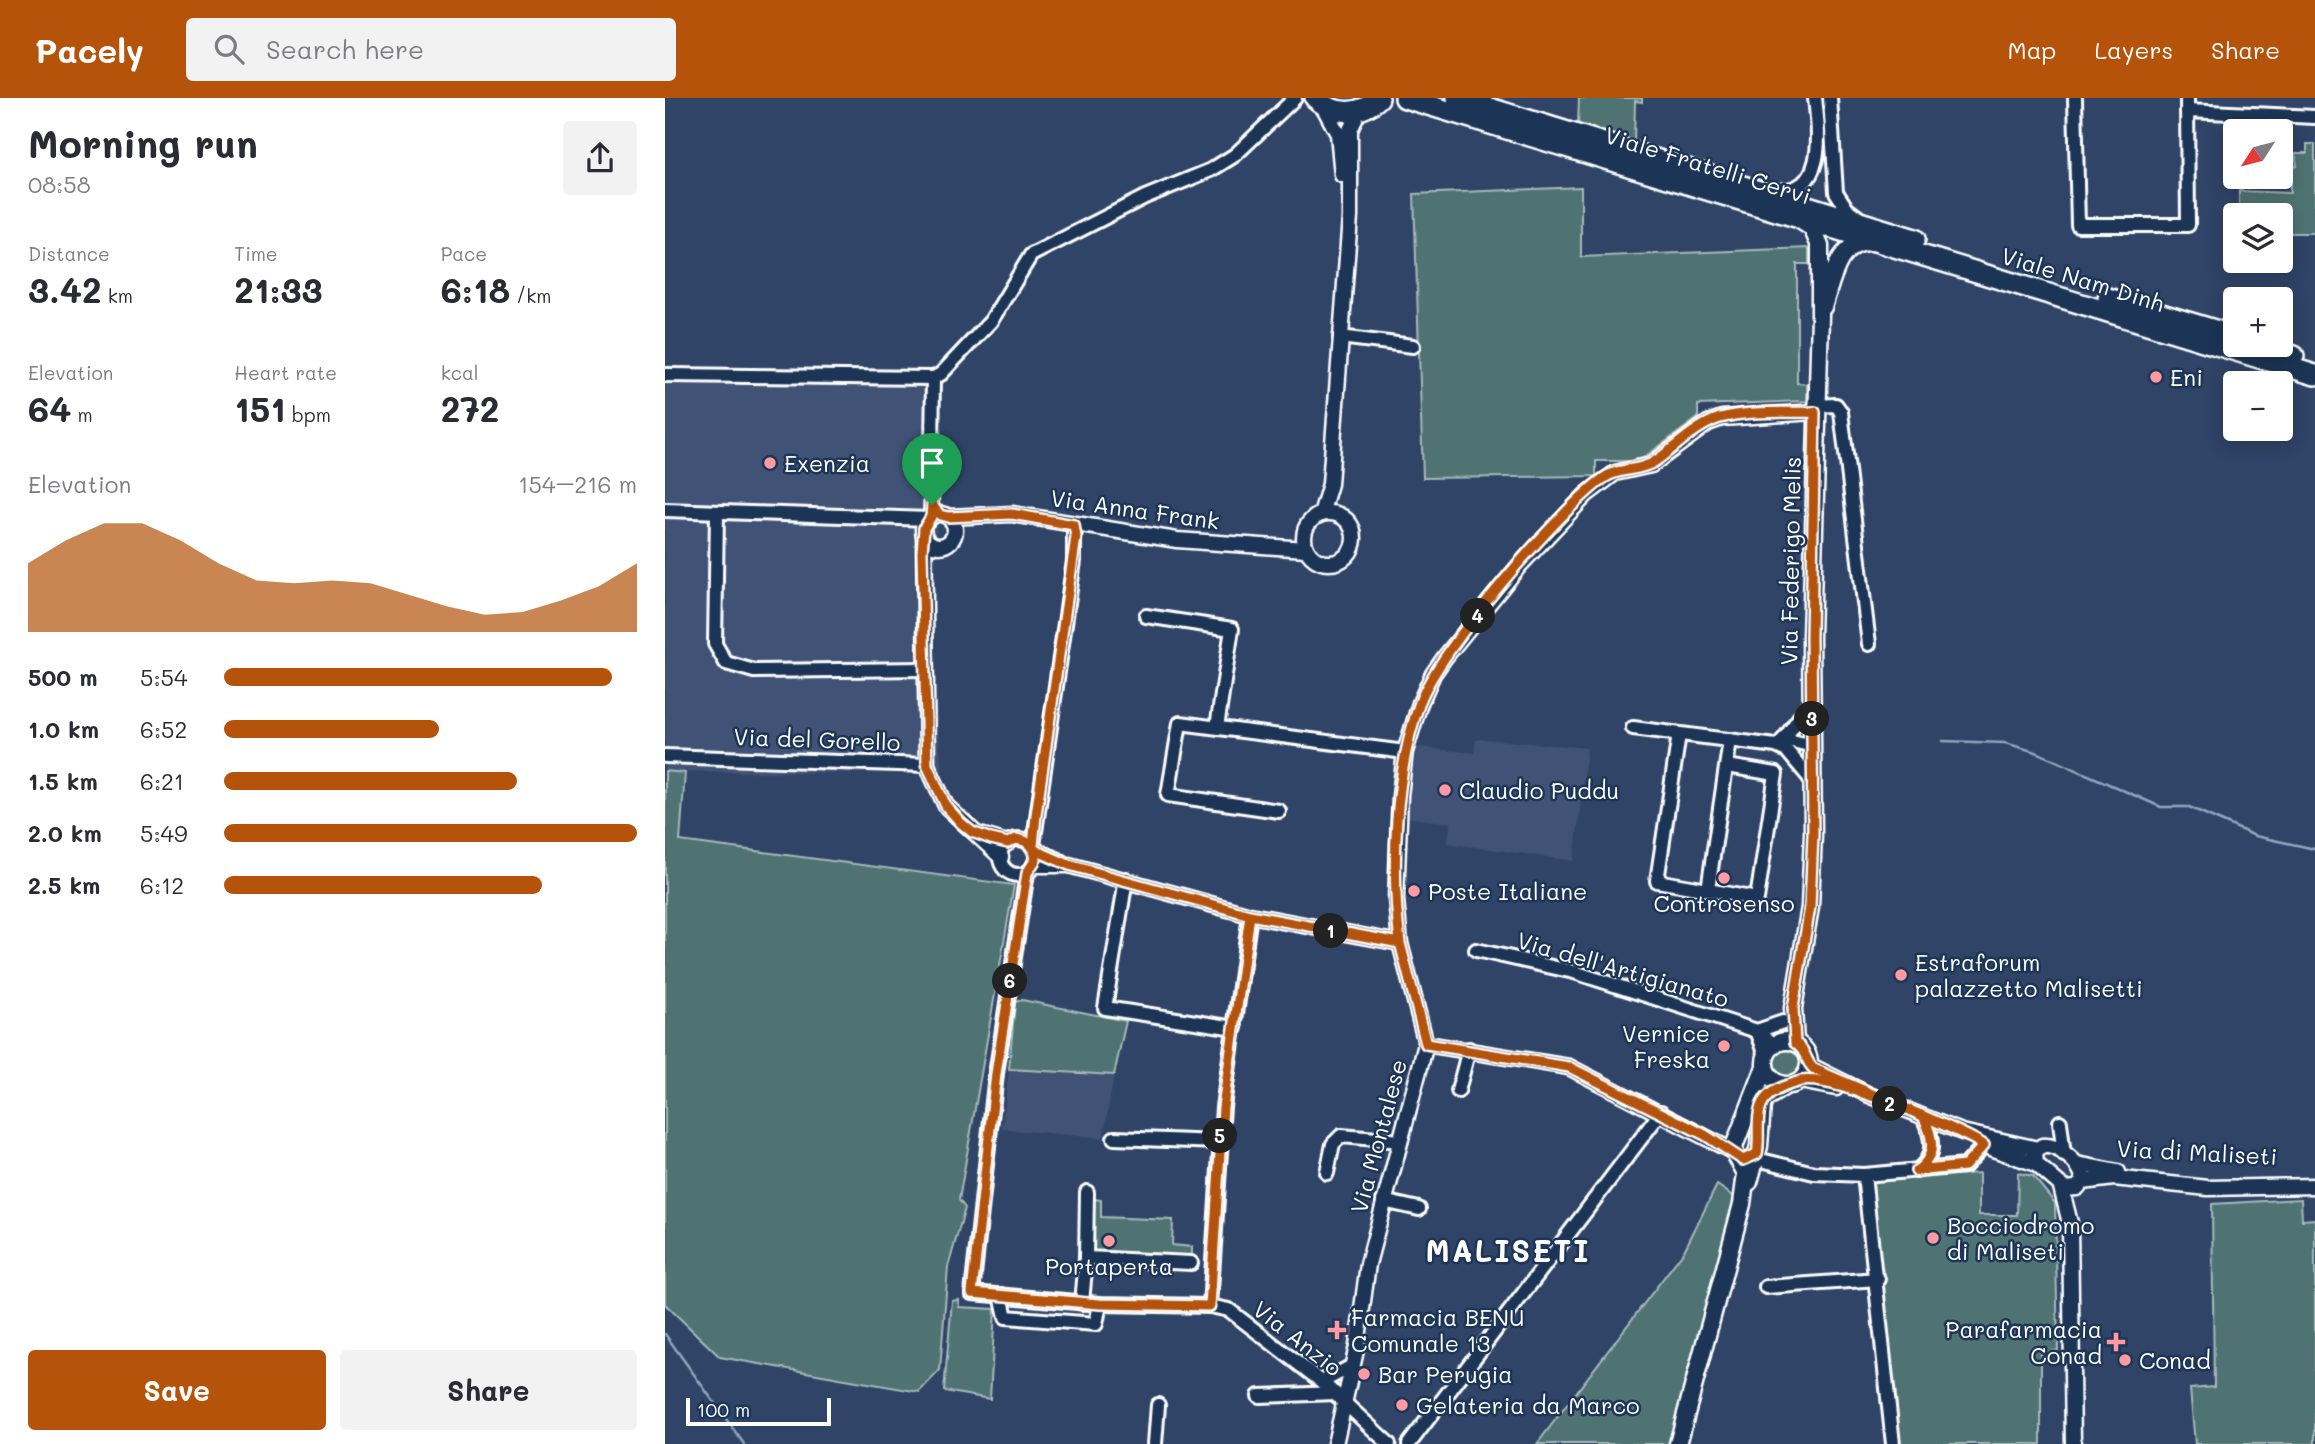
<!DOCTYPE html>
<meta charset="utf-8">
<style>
:root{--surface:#fff;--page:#f2f2f3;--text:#2b2b33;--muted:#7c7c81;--accent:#b45309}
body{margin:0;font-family:Mali,sans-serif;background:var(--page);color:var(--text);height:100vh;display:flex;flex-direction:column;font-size:26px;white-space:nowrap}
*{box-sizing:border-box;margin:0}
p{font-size:23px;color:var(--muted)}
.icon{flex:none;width:38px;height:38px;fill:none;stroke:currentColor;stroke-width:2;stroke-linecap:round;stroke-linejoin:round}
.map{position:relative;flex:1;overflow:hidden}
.drawer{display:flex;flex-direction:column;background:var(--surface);width:665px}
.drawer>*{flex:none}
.needle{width:46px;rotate:234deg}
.buttons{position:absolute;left:1558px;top:21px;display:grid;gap:14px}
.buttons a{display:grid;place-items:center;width:70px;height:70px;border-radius:7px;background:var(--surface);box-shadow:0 4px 18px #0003;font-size:35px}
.scale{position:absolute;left:21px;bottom:18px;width:145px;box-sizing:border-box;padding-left:7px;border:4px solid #fff;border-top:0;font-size:19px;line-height:24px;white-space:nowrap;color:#fff;-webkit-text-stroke:5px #1d3557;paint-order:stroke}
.pin{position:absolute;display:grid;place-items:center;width:60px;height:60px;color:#fff;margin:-72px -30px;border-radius:50% 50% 50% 0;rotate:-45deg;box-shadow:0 0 7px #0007}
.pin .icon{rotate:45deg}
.km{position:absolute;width:35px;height:35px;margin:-18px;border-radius:50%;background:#222;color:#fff;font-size:19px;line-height:35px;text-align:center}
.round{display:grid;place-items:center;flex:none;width:74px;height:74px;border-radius:7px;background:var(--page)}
.headline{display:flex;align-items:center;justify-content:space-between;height:119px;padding:0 28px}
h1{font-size:38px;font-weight:800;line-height:52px}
.metrics{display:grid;grid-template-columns:repeat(3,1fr);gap:10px;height:119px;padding:7px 28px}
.metrics div{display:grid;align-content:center}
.metrics b{font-size:35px;font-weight:800}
.metrics small{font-size:19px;font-weight:400}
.metrics p{font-size:19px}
.chart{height:196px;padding:14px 28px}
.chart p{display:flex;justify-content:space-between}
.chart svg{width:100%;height:126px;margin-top:7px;fill:var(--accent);opacity:.7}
.action{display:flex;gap:14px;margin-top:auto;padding:14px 28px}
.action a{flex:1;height:80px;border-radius:7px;background:var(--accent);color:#fff;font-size:28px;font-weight:800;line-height:80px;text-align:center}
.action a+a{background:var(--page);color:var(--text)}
ul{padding:0 28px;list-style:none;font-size:23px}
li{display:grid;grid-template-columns:112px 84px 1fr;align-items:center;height:52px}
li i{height:18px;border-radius:9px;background:var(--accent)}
header{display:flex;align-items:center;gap:42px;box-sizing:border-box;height:98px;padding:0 35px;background:var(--accent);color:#fff}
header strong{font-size:33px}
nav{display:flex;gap:38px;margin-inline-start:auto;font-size:24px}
.search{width:490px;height:63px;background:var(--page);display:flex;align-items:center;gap:18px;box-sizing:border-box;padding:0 24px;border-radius:7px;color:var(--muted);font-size:26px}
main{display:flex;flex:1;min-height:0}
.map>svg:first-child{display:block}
</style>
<header>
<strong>Pacely</strong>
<div class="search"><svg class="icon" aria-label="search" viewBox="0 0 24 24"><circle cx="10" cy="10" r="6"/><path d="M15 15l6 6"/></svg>Search here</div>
<nav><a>Map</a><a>Layers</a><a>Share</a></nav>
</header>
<main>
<section class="drawer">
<div class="headline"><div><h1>Morning run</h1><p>08:58</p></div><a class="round"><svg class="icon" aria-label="share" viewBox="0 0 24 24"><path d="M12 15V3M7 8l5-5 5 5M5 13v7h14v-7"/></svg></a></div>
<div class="metrics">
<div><p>Distance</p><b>3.42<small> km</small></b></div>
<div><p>Time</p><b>21:33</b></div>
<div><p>Pace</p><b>6:18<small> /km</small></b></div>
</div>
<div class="metrics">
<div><p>Elevation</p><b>64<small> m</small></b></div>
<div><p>Heart rate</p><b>151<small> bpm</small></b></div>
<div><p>kcal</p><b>272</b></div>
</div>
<div class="chart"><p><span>Elevation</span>154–216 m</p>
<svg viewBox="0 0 160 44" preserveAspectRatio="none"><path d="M0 44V20L10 12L20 6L30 6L40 12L50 20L60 26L70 27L80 26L90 27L100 31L110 35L120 38L130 37L140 33L150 28L160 20V44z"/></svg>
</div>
<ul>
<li><b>500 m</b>5:54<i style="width:94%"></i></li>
<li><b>1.0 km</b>6:52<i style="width:52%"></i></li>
<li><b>1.5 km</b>6:21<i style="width:71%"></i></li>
<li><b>2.0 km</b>5:49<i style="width:100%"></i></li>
<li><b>2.5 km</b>6:12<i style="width:77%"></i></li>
</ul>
<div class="action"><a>Save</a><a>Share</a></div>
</section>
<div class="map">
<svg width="1650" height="1346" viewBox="0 0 1650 1346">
<rect width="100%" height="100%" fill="#304468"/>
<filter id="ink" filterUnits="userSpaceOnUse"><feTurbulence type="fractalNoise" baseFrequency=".0143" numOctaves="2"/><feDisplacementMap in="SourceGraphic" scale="14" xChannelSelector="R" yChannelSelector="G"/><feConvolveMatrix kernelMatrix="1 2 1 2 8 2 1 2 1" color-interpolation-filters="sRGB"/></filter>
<g filter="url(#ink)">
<!-- built -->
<g fill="#415377">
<path d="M 0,267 L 274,275 L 269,579 L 277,676 L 0,673 Z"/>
<path d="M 818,641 L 922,650 L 909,763 L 782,745 L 786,725 L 739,719 L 752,649 L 809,655 L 811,642 Z"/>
<path d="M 344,971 L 449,977 L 438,1040 L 337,1031 Z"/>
</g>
<!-- green -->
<g fill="#507373" stroke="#a8b9b9" stroke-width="2">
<path d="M 914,0 L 977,0 L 977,4 L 970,3 L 969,46 L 913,27 Z"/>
<path d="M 1642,46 L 1650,46 L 1650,135 L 1615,135 L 1615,117 L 1574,117 L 1574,93 L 1625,95 L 1625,75 L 1615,75 L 1615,68 L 1632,68 L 1630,55 L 1642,55 Z"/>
<path d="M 916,89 L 916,159 L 1144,150 L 1144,166 L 1132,166 L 1132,285 L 1142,286 L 1142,303 L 1033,307 L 1033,320 L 974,363 L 931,363 L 931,378 L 758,380 L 749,96 Z"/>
<path d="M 0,673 L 20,675 L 15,743 L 349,787 L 294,1102 L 300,1110 L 283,1169 L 275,1272 L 254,1294 L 55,1259 L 0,1206 Z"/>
<path d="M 357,902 L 461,923 L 449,977 L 344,971 L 350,904 Z"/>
<circle cx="1121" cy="965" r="16"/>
<path d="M 1314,1075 L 1314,1117 L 1352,1117 L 1353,1075 L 1368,1078 L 1390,1105 L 1393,1252 L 1376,1256 L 1376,1346 L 1233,1346 L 1206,1083 Z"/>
<path d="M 1052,1087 L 1071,1100 L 1005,1346 L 872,1346 L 1019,1153 Z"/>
<path d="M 424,1100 L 436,1102 L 436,1119 L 508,1122 L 507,1147 L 527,1149 L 527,1162 L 424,1157 Z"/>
<path d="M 1636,1101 L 1637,1122 L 1650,1121 L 1650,1346 L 1530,1346 L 1525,1291 L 1549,1289 L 1547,1106 Z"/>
<path d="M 294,1202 L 294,1209 L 330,1211 L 325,1301 L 279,1293 L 287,1203 Z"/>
</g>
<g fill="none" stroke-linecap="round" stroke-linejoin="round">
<!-- stream -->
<g stroke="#8fa7bb" stroke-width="2.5">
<path d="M 1278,643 L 1340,645 L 1371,654 L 1496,709 L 1524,709 L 1590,738 L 1650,751"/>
<path d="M 0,1236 L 79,1346"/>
</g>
<defs>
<g id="minor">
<path d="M 1165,0 L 1171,94 L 1182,111 L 1194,120"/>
<path d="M 1410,0 L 1413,127 L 1523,127 L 1522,0"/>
<path d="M 1522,13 L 1650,19"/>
<path d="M 1108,92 C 1162,98 1154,36 1150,0"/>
<path d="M 675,239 L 748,248"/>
<path d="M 0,277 L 268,280 L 276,276 L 326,223 L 366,157 L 480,99 L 546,72 L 570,57 L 630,0"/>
<path d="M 1150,308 L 1171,307 L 1176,314 L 1204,546"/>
<path d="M 0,412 L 264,421"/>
<path d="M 52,415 L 50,546 L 61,565 L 89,573 L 261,571"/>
<path d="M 266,420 L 268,280"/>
<path d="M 481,518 L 567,531 L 552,629"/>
<path d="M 968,630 L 1111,648 L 1122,653 L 1148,684"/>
<path d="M 1014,636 L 992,783 L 1043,792 L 1065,642"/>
<path d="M 1119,641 L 1147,602"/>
<path d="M 1115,645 L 1119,641 L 1148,648"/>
<path d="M 0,658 L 262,667"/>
<path d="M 614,713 L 503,697 L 515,625 L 740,654"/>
<circle cx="353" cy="759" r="18"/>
<path d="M 368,748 L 409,463 L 409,427"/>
<path d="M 362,775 L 331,976 L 307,1195 L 435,1206 L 545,1208 L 564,1212 L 657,1284 L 724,1346"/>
<path d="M 461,781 L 440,910 L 570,930"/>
<path d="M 1043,792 L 1092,801 L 1111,676 L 1062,668"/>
<path d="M 811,852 L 909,874 L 1092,933 L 1110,947"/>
<path d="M 1092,933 L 1118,924"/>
<path d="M 1092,933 L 1101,957"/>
<path d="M 793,993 L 804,951"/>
<path d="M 1395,1024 L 1399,1057"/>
<path d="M 449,1040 L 554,1044"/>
<path d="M 1100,1063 L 1149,1075 L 1199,1077 L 1300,1068 L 1319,1047"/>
<path d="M 1251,1073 C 1272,1059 1268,1040 1258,1019"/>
<path d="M 662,1075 L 668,1046 L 676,1038 L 736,1043"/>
<path d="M 1199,1077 L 1228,1346"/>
<path d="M 718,1103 L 754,1111"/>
<path d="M 421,1160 L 422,1094"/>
<path d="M 1101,1189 L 1213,1181"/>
<path d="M 336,1197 L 341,1219 L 431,1226 L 435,1206"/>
<path d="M 417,1205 L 421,1160 L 526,1165"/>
<path d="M 545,1208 L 558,1009 L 585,817"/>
<path d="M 657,1284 L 687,1268"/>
<path d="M 594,1298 L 670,1295"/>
<path d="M 490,1346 L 493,1307"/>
<path d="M 744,1346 L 996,1014"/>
</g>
<g id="tertiary">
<path d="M 657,6 L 673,36 L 677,77"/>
<circle cx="664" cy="440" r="25"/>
<path d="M 656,416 L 665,386 L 685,119 L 685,32 L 694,13"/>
<circle cx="274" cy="432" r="16"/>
<path d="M 283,419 L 347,416 L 512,442 L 641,451"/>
<path d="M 259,435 L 262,667 L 281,708 L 336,759"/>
<path d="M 312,736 L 343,745"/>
<path d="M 370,752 L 396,764"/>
<path d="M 369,767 L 404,767 L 585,817 L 735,845"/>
<path d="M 761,946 L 904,969 L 1069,1054"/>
<path d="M 1144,967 L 1204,997 L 1297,1034 L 1373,1051"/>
<path d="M 1135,983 L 1171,990"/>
<path d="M 1325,1050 L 1371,1066"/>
<path d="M 1412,1066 L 1453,1074"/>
<path d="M 1417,1084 L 1418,1079 C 1414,1064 1393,1046 1377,1048 L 1370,1055 L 1371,1066 L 1400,1091 L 1412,1090 L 1417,1084 L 1449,1080 L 1543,1090 L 1650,1088"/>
<path d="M 1396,1089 L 1405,1125 L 1408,1346"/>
<path d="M 670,1346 L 692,1248 L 703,1166 L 761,946 L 735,845 L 731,801 L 735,698 L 740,654 L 755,605 L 768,576 L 780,559 L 854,468 L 921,397 L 950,375 L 986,367 L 1043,325 L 1057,320 L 1150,314"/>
</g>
<g id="secondary">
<path d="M 1158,209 C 1167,183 1172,142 1207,144"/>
<circle cx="1122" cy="965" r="22"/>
<path d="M 1130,945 L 1128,910 L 1145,809 L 1148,736 L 1146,539 L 1155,218 L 1155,148 L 1147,130 L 1136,123"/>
<path d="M 1084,1084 L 1094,1048 L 1097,1007 L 1101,1000 L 1120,988"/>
<path d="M 1013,1346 L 1077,1106 L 1081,1075 L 1069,1054 L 1070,1046 L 1100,969"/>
</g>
<g id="primary">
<path d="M 650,0 C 670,18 695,18 714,0"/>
<path d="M 740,0 L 1650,277"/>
<path d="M 792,0 L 1250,141"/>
<path d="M 1443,200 L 1570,238"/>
<path d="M 1596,247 L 1629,258"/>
</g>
</defs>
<!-- minor casing -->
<use href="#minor" stroke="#fff" stroke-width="18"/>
<!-- tertiary casing -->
<use href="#tertiary" stroke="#fff" stroke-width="19"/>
<!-- secondary casing -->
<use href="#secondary" stroke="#fff" stroke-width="21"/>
<!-- primary casing -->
<use href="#primary" stroke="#fff" stroke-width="24"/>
<!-- minor -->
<use href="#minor" stroke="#1d3557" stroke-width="12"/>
<!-- tertiary -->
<use href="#tertiary" stroke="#1d3557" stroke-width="14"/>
<!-- secondary -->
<use href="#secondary" stroke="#1d3557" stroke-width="16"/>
<!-- primary -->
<use href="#primary" stroke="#1d3557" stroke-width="19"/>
</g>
</g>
<g fill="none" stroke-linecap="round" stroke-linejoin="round" filter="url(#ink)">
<defs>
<path id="route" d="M 267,407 L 266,419 L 259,430 L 257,454 L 262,667 L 281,708 L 296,725 L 307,734 L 326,741 L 343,745 L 351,741 L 360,743 L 370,752 L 404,767 L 585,817 L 735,845 L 761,946 L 904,969 L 1040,1037 L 1078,1062 L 1092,1056 C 1096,1039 1088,1012 1102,999 C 1111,990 1125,986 1136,983 C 1168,977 1290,1029 1319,1047 L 1300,1068 L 1251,1073 C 1272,1059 1269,1040 1258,1018 L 1149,971 C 1140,964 1142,952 1130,945 L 1128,910 L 1145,809 L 1148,736 L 1146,539 L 1150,314 C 1119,315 1085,312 1055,320 C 1030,328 1010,350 989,364 C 974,374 954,369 939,380 C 894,412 773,553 755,604 C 729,675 726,770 735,845 L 585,817 L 558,1009 L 545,1208 L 435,1206 L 307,1195 L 331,976 L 362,775 L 371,761 L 368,748 L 371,717 L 411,439 L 409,427 L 347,416 L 283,419 L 275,417 L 267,407"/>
</defs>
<!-- route casing -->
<use href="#route" stroke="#fff" stroke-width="14"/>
<!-- route -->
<use href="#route" stroke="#b45309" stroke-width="9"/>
</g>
<!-- markers -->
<g fill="#ff9aa2" stroke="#1d3557" stroke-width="2.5">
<circle cx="1491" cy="279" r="7"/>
<circle cx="105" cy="365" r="7"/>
<circle cx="780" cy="692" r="7"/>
<circle cx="1059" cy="780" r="7"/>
<circle cx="749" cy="793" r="7"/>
<circle cx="1236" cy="877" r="7"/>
<circle cx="1059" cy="948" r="7"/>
<circle cx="1268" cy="1140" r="7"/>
<circle cx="444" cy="1143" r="7"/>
<path d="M668.5 1221.5h7v7h7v7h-7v7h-7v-7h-7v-7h7z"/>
<path d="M1447.5 1233.5h7v7h7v7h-7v7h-7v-7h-7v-7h7z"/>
<circle cx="1460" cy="1262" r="7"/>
<circle cx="699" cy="1276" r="7"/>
<circle cx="737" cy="1307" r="7"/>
</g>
<g text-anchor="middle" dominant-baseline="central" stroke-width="5" stroke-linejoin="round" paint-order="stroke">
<!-- street labels -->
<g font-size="23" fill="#fff" stroke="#1d3557">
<text transform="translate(1043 67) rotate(17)">Viale Fratelli Cervi</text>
<text transform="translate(1418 181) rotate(17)">Viale Nam Dinh</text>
<text transform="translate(470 411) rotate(8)">Via Anna Frank</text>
<text transform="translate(1125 463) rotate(-89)">Via Federigo Melis</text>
<text transform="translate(152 641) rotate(2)">Via del Gorello</text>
<text transform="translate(958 871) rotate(16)">Via dell'Artigianato</text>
<text transform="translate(713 1038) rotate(-75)">Via Montalese</text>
<text transform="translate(1532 1054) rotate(3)">Via di Maliseti</text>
<text transform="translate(633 1240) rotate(38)">Via Anzio</text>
</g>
<!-- poi labels -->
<g font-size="23" fill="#fff" stroke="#1d3557" text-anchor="start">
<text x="1505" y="279">Eni</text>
<text x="119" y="365">Exenzia</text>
<text x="794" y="692">Claudio Puddu</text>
<text x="763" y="793">Poste Italiane</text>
<text x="1059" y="805" text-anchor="middle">Controsenso</text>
<text x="1250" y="864">Estraforum<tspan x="1250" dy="26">palazzetto Malisetti</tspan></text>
<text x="1045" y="935" text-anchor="end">Vernice<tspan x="1045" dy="26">Freska</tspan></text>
<text x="1282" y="1127">Bocciodromo<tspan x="1282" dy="26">di Maliseti</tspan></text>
<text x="444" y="1168" text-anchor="middle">Portaperta</text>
<text x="686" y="1219">Farmacia BENU<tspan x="686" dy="26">Comunale 13</tspan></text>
<text x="1437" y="1231" text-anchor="end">Parafarmacia<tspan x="1437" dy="26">Conad</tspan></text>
<text x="1474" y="1262">Conad</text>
<text x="713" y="1276">Bar Perugia</text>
<text x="751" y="1307">Gelateria da Marco</text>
</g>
<!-- district labels -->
<g font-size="30" font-weight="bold" letter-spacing="2" fill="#fff" stroke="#1d3557">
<text x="843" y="1152">MALISETI</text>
</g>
</g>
</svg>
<div class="buttons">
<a><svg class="needle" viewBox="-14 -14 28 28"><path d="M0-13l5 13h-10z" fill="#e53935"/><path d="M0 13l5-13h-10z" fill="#7c7c81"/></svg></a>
<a><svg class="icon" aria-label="layers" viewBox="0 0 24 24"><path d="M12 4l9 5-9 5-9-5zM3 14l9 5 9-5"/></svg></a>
<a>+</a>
<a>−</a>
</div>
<div class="scale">100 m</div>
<div class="pin" style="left:267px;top:407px;background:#1e9e55"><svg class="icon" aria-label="arrive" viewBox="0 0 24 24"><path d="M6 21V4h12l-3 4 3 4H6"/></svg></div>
<b class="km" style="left:666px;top:833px">1</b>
<b class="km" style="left:1225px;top:1006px">2</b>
<b class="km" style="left:1147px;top:621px">3</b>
<b class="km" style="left:813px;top:518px">4</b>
<b class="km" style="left:555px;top:1038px">5</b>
<b class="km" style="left:345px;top:883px">6</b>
</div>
</main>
